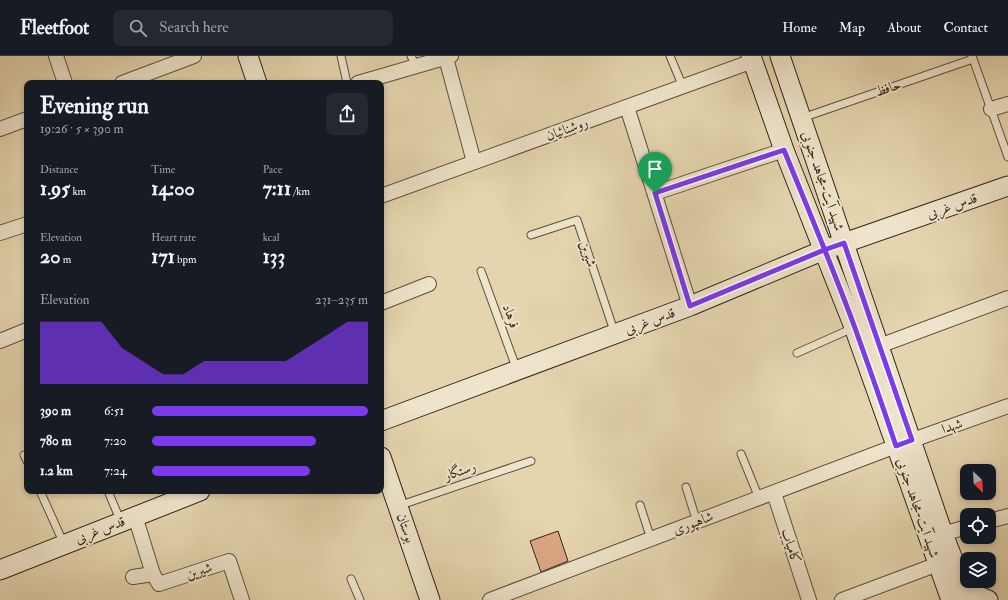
<!DOCTYPE html>
<meta charset="utf-8">
<style>
:root{--surface:#171b24;--page:#242831;--text:#f1f3f6;--muted:#9ea1a6;--line:#363941;--accent:#7c3aed}
body{margin:0;font-family:"IM FELL Double Pica",Amiri,serif;background:var(--page);color:var(--text);height:100vh;display:flex;flex-direction:column;font-size:15px;white-space:nowrap}
*{box-sizing:border-box;margin:0}
p{font-size:13px;color:var(--muted)}
.icon{flex:none;width:22px;height:22px;fill:none;stroke:currentColor;stroke-width:2;stroke-linecap:round;stroke-linejoin:round}
.map{position:relative;flex:1;overflow:hidden}
.panel{position:absolute;left:24px;top:24px;width:360px;height:414px;display:flex;flex-direction:column;background:var(--surface);border-radius:8px;box-shadow:0 2px 6px #0003}
.panel>*{flex:none}
.needle{width:26px;rotate:155deg}
.buttons{position:absolute;left:960px;top:408px;display:grid;gap:8px}
.buttons a{display:grid;place-items:center;width:36px;height:36px;border-radius:8px;background:var(--surface);box-shadow:0 2px 6px #0003;font-size:20px}
.pin{position:absolute;display:grid;place-items:center;width:34px;height:34px;color:#fff;margin:-41px -17px;border-radius:50% 50% 50% 0;rotate:-45deg;box-shadow:0 0 4px #0007}
.pin .icon{rotate:45deg}
.round{display:grid;place-items:center;flex:none;width:42px;height:42px;border-radius:8px;background:var(--page)}
.head{display:flex;align-items:center;justify-content:space-between;height:68px;padding:0 16px}
h1{font-size:22px;font-weight:700;line-height:30px}
.metrics{display:grid;grid-template-columns:repeat(3,1fr);gap:6px;height:68px;padding:4px 16px}
.metrics div{display:grid;align-content:center}
.metrics b{font-size:20px;font-weight:700}
.metrics small{font-size:11px;font-weight:400}
.metrics p{font-size:11px}
.chart{height:112px;padding:8px 16px}
.chart p{display:flex;justify-content:space-between}
.chart svg{width:100%;height:72px;margin-top:4px;fill:var(--accent);opacity:.7}
ul{padding:0 16px;list-style:none;font-size:13px}
li{display:grid;grid-template-columns:64px 48px 1fr;align-items:center;height:30px}
li i{height:10px;border-radius:5px;background:var(--accent)}
header{display:flex;align-items:center;gap:24px;box-sizing:border-box;height:56px;padding:0 20px;background:var(--surface);border-bottom:1px solid var(--line)}
header strong{font-size:19px}
nav{display:flex;gap:22px;margin-inline-start:auto;font-size:14px}
.search{width:280px;height:36px;background:var(--page);display:flex;align-items:center;gap:10px;box-sizing:border-box;padding:0 14px;border-radius:8px;color:var(--muted);font-size:15px}
.map>svg:first-child{display:block}
</style>
<header>
<strong>Fleetfoot</strong>
<div class="search"><svg class="icon" aria-label="search" viewBox="0 0 24 24"><circle cx="10" cy="10" r="6"/><path d="M15 15l6 6"/></svg>Search here</div>
<nav><a>Home</a><a>Map</a><a>About</a><a>Contact</a></nav>
</header>
<div class="map">
<svg width="1008" height="544" viewBox="0 0 1008 544">
<rect width="100%" height="100%" fill="#e5d5af"/>
<filter id="stains"><feTurbulence type="fractalNoise" baseFrequency=".005" numOctaves="4"/><feColorMatrix values="0 0 0 0 .2 0 0 0 0 .09 0 0 0 0 .02 0 0 0 .5 -.17"/></filter>
<radialGradient id="worn" r=".72"><stop offset=".6" stop-color="#630" stop-opacity="0"/><stop offset="1" stop-color="#630" stop-opacity=".3"/></radialGradient>
<!-- building -->
<path fill="#dba584" stroke="#312419" d="M 558,475 L 568,505 L 541,516 L 530,485 Z"/>
<g fill="none" stroke-linecap="round" stroke-linejoin="round">
<defs>
<g id="lane">
<path d="M 341,0 L 347,27"/>
<path d="M 411,0 L 416,10"/>
<path d="M 670,0 L 683,31"/>
<path d="M 972,0 L 1008,101"/>
<path d="M 802,62 L 973,3"/>
<path d="M 531,179 L 577,164 L 615,278"/>
<path d="M 481,215 L 517,314"/>
<path d="M 797,297 L 853,272"/>
<path d="M 741,398 L 759,442"/>
<path d="M 24,399 L 27,405"/>
<path d="M 686,431 L 697,466"/>
<path d="M 40,435 L 64,488"/>
<path d="M 108,435 L 121,466"/>
<path d="M 640,449 L 651,483"/>
<path d="M 398,450 L 531,405"/>
<path d="M 351,523 L 360,544"/>
</g>
<g id="street">
<path d="M 56,0 L 65,27"/>
<path d="M 446,2 L 474,106"/>
<path d="M 122,27 L 194,0"/>
<path d="M 358,27 L 451,0"/>
<path d="M 627,51 L 690,250"/>
<path d="M 991,53 L 1008,48"/>
<path d="M 0,73 L 27,63"/>
<path d="M 655,137 L 784,94"/>
<path d="M 381,140 L 753,5"/>
<path d="M 0,177 L 27,168"/>
<path d="M 381,247 L 429,228"/>
<path d="M 0,285 L 27,274"/>
<path d="M 871,293 L 1008,242"/>
<path d="M 774,437 L 809,544"/>
<path d="M 135,460 L 153,518"/>
<path d="M 989,465 L 1008,460"/>
<path d="M 935,480 L 967,471"/>
<path d="M 133,521 L 153,518 L 159,528 L 229,505 L 242,544"/>
<path d="M 490,544 L 896,390 L 1008,350"/>
<path d="M 842,544 L 938,508"/>
</g>
<g id="secondary">
<path d="M 248,0 L 257,27"/>
<path d="M 751,0 L 784,94 L 854,271 L 951,544"/>
<path d="M 780,0 L 943,478 L 969,544"/>
<path d="M 381,365 L 690,250 L 824,194 L 1008,130"/>
<path d="M 381,401 L 430,544"/>
<path d="M 0,514 L 200,435"/>
<path d="M 962,528 L 976,539 L 988,544"/>
</g>
</defs>
<!-- lane casing -->
<use href="#lane" stroke="#5e503e" stroke-width="9"/>
<!-- street casing -->
<use href="#street" stroke="#5e503e" stroke-width="16"/>
<!-- secondary casing -->
<use href="#secondary" stroke="#312419" stroke-width="21"/>
<!-- lane -->
<use href="#lane" stroke="#eee4cb" stroke-width="7"/>
<!-- street -->
<use href="#street" stroke="#eee4cb" stroke-width="14"/>
<!-- secondary -->
<use href="#secondary" stroke="#eee4cb" stroke-width="19"/>
</g>
<g fill="none" stroke-linecap="round" stroke-linejoin="round">
<defs>
<path id="route" d="M 655,137 L 784,94 C 808,153 833,212 855,272 C 869,311 883,351 896,390 L 912,384 L 844,187 L 824,194 L 690,250 L 655,137"/>
</defs>
<!-- route casing -->
<use href="#route" stroke="#fff" stroke-width="8"/>
<!-- route -->
<use href="#route" stroke="#7c3aed" stroke-width="5"/>
</g>
<g text-anchor="middle" dominant-baseline="central" stroke-width="4" stroke-linejoin="round" paint-order="stroke">
<!-- street labels -->
<g font-size="14" fill="#312419" stroke="#eee4cb">
<text transform="translate(888 32) rotate(-19)">حافظ</text>
<text transform="translate(567 73) rotate(-20)">روشنائیان</text>
<text transform="translate(823 125) rotate(71)">شهید آیت-مجاهد جنوبی</text>
<text transform="translate(952 150) rotate(-19)">قدس غربی</text>
<text transform="translate(588 198) rotate(71)">شیرین</text>
<text transform="translate(511 260) rotate(70)">فرهاد</text>
<text transform="translate(650 265) rotate(-20)">قدس غربی</text>
<text transform="translate(952 370) rotate(-19)">شهدا</text>
<text transform="translate(460 415) rotate(-19)">رستگار</text>
<text transform="translate(918 452) rotate(71)">شهید آیت-مجاهد جنوبی</text>
<text transform="translate(693 467) rotate(-21)">شاهپوری</text>
<text transform="translate(406 472) rotate(71)">بوستان</text>
<text transform="translate(100 474) rotate(-21)">قدس غربی</text>
<text transform="translate(791 490) rotate(72)">کامیاب</text>
<text transform="translate(199 515) rotate(-18)">شیرین</text>
</g>
</g>
<rect width="100%" height="100%" filter="url(#stains)"/>
<rect width="100%" height="100%" fill="url(#worn)"/>
</svg>
<div class="buttons">
<a><svg class="needle" viewBox="-14 -14 28 28"><path d="M0-13l5 13h-10z" fill="#e53935"/><path d="M0 13l5-13h-10z" fill="#9ea1a6"/></svg></a>
<a><svg class="icon" aria-label="locate" viewBox="0 0 24 24"><circle cx="12" cy="12" r="6"/><path d="M12 2v4M12 18v4M2 12h4M18 12h4"/></svg></a>
<a><svg class="icon" aria-label="layers" viewBox="0 0 24 24"><path d="M12 4l9 5-9 5-9-5zM3 14l9 5 9-5"/></svg></a>
</div>
<div class="pin" style="left:655px;top:137px;background:#1e9e55"><svg class="icon" aria-label="arrive" viewBox="0 0 24 24"><path d="M6 21V4h12l-3 4 3 4H6"/></svg></div>
<section class="panel">
<div class="head"><div><h1>Evening run</h1><p>19:26 · 5 × 390 m</p></div><a class="round"><svg class="icon" aria-label="share" viewBox="0 0 24 24"><path d="M12 15V3M7 8l5-5 5 5M5 13v7h14v-7"/></svg></a></div>
<div class="metrics">
<div><p>Distance</p><b>1.95<small> km</small></b></div>
<div><p>Time</p><b>14:00</b></div>
<div><p>Pace</p><b>7:11<small> /km</small></b></div>
</div>
<div class="metrics">
<div><p>Elevation</p><b>20<small> m</small></b></div>
<div><p>Heart rate</p><b>171<small> bpm</small></b></div>
<div><p>kcal</p><b>133</b></div>
</div>
<div class="chart"><p><span>Elevation</span>231–235 m</p>
<svg viewBox="0 0 160 44" preserveAspectRatio="none"><path d="M0 44V6L10 6L20 6L30 6L40 22L50 30L60 38L70 38L80 30L90 30L100 30L110 30L120 30L130 22L140 14L150 6L160 6V44z"/></svg>
</div>
<ul>
<li><b>390 m</b>6:51<i style="width:100%"></i></li>
<li><b>780 m</b>7:20<i style="width:76%"></i></li>
<li><b>1.2 km</b>7:24<i style="width:73%"></i></li>
</ul>
</section>
</div>
